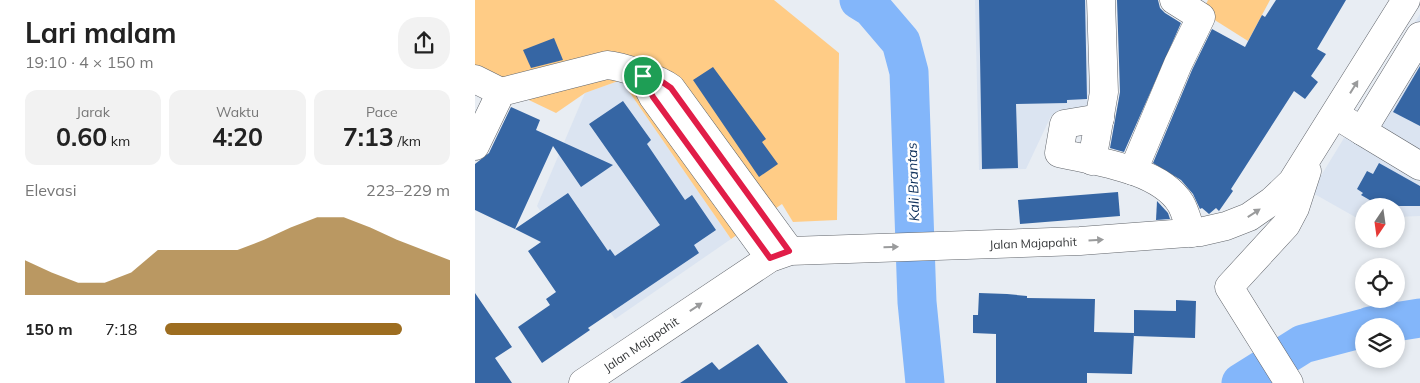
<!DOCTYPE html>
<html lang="id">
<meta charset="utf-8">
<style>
:root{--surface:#fff;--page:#f2f2f2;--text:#222;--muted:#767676;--accent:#9d6d20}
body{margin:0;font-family:Mulish,sans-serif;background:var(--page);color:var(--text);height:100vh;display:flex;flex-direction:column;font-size:19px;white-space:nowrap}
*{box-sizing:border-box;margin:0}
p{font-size:16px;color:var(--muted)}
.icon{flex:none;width:28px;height:28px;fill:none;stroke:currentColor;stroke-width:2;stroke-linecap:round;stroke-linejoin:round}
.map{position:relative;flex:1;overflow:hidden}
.drawer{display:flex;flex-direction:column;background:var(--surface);width:475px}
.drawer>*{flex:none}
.needle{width:32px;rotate:193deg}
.fabs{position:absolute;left:880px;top:198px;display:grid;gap:10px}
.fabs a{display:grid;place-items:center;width:50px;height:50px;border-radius:50%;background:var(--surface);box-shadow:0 2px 8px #0003;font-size:25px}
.pin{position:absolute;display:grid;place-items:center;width:42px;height:42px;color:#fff;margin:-21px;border:2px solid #fff;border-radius:50%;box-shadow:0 1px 5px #0007}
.round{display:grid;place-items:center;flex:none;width:52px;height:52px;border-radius:20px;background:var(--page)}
.headline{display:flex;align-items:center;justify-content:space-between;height:85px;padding:0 25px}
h1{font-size:28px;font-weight:700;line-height:38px}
.stats{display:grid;grid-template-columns:repeat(3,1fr);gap:8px;height:85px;padding:5px 25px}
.stats div{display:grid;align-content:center;border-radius:12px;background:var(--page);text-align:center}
.stats b{font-size:25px;font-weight:700}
.stats small{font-size:14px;font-weight:400}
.stats p{font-size:14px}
.chart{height:140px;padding:10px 25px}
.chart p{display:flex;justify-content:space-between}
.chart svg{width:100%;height:90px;margin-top:5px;fill:var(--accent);opacity:.7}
ul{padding:0 25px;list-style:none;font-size:16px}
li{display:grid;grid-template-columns:80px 60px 1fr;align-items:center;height:38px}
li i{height:12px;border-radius:6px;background:var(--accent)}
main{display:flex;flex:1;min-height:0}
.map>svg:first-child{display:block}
</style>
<main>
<section class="drawer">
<div class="headline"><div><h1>Lari malam</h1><p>19:10 · 4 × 150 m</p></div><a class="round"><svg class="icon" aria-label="share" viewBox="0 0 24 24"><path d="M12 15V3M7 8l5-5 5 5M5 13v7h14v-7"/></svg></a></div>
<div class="stats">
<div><p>Jarak</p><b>0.60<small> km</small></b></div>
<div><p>Waktu</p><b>4:20</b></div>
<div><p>Pace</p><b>7:13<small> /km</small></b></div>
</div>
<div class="chart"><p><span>Elevasi</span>223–229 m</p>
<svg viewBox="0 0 160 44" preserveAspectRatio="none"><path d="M0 44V27L10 33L20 38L30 38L40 33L50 22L60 22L70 22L80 22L90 17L100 11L110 6L120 6L130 11L140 17L150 22L160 27V44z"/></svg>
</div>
<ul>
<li><b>150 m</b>7:18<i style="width:83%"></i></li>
</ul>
</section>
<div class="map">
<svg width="945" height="383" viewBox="0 0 945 383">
<rect width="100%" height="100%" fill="#e8edf3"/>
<!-- built -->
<g fill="#dbe4f1">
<path d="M 500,0 L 623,0 L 623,103 L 611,109 L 576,116 L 551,169 L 504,170 Z"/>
<path d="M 945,14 L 945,216 L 921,217 L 921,206 L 889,206 L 889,222 L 836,192 Z"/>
<path d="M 146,80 L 256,239 L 140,319 L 62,206 L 110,93 Z"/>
</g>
<!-- green -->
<g fill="#ffcc86">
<path d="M 0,0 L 299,0 L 364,53 L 362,220 L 318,222 L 307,204 L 256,239 L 146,80 L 110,93 L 81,113 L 0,74 Z"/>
<path d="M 733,0 L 795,0 L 773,41 L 727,12 Z"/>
</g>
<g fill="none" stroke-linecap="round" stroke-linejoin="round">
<!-- river -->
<g stroke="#83b6fa" stroke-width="39">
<path d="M 384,0 L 397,8 L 426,42 L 434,72 L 442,302 L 450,383"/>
<path d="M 895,326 L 945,318"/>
<path d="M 766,383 L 828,344 L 889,328"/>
</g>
</g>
<!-- building -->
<g fill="#3666a4">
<path d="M 504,0 L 610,0 L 612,99 L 592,100 L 592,103 L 541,104 L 543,168 L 507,169 Z"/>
<path d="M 642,0 L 683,0 L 685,8 L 690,13 L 706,23 L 649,152 L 635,148 L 645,92 Z"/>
<path d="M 801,0 L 871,0 L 842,49 L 851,54 L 836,76 L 843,82 L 830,99 L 819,91 L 756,189 L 758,191 L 744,211 L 741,208 L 734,214 L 727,208 L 725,209 L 718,194 L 706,180 L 678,163 L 717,70 L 737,29 L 770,47 L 787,15 L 790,17 Z"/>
<path d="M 79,38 L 88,60 L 56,68 L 48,50 Z"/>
<path d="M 945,66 L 945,126 L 918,112 Z"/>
<path d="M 238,67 L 291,139 L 287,142 L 303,164 L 284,177 L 218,80 Z"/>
<path d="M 148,101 L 176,140 L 172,144 L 210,200 L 217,195 L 241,230 L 219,245 L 224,253 L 113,328 L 115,330 L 67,363 L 43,327 L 75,305 L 71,299 L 81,292 L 53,251 L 66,242 L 40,229 L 93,193 L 133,251 L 135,249 L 140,256 L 185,225 L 114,124 Z"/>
<path d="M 36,107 L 65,120 L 61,130 L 138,165 L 106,187 L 78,146 L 40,229 L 0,210 L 0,164 L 14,153 Z"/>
<path d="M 904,163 L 945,186 L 945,206 L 905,206 L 886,195 L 888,193 L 882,189 L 892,171 L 898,174 Z"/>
<path d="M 643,192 L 645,216 L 545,224 L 543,200 Z"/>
<path d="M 682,201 L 693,213 L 695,219 L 681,220 Z"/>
<path d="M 0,293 L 37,347 L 20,358 L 37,383 L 0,383 Z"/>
<path d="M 504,293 L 532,294 L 552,296 L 552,298 L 620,299 L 619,332 L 659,333 L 657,374 L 612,373 L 612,383 L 521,383 L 521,334 L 498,333 L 498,315 L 503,315 Z"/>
<path d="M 701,300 L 721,301 L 720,338 L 659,336 L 659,310 L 701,311 Z"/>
<path d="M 283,344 L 313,383 L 205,383 L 237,362 L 244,370 Z"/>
</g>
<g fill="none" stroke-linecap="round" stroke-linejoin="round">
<defs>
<g id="minor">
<path d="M 167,76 L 178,97 L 295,258"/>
<path d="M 0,79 L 26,92"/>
<path d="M 861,115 L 887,131 L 945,36"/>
<path d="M 625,118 L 589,124 L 584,153 C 620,161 685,169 706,204 C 711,213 713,224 717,233"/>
<path d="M 887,131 L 945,166"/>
<path d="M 0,146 L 26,92 L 132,65 C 146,66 184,79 196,88 L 315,251"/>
<path d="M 617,161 L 629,92 L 626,0"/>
<path d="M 658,171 L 703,64 L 726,17 L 699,0"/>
<path d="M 108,383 L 295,258 L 315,251 L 605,241 L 725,232 L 751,226 L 774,217 L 797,201 L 817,182 L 931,0"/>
<path d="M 814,383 L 754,287 L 811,225 L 820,208 L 832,171"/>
</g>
</defs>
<!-- minor casing -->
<use href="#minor" stroke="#61656b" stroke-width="29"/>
<!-- minor -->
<use href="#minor" stroke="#fff" stroke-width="28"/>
</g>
<!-- one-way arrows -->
<defs><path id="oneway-solid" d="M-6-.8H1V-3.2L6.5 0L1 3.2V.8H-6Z" transform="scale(1.25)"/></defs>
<g fill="#9a9b9c">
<use href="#oneway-solid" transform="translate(879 87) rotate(-58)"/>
<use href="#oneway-solid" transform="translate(779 213) rotate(-33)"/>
<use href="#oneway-solid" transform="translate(621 240) rotate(-4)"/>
<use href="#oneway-solid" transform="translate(416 247) rotate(-1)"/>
<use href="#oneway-solid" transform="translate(221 307) rotate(-34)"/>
</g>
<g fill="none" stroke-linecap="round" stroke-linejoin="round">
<defs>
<path id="route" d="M 168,76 L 186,81 L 196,88 L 314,251 L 295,258 L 178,97 Z"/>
</defs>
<!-- route casing -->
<use href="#route" stroke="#fff" stroke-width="10"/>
<!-- route -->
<use href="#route" stroke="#e11d48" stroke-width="6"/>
</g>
<g text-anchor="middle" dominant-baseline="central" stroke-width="5" stroke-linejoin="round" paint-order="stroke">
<!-- street labels -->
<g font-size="12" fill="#353739" stroke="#fff">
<text transform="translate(558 243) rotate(-2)">Jalan Majapahit</text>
<text transform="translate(166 344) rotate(-34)">Jalan Majapahit</text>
</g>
<!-- water labels -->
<g font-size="14" font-style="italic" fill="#0f315c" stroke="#fff">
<text transform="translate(438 182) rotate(-92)">Kali Brantas</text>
</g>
</g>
</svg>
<div class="fabs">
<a><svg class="needle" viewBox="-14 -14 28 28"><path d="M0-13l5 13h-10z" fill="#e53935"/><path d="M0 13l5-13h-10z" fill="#767676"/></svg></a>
<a><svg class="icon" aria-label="locate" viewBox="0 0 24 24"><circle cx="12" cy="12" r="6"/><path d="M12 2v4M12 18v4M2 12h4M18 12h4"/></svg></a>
<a><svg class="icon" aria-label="layers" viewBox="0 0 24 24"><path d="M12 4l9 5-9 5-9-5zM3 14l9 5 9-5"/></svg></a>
</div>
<div class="pin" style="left:168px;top:76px;background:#1e9e55"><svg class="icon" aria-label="arrive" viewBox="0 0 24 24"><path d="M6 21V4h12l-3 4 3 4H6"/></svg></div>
</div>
</main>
